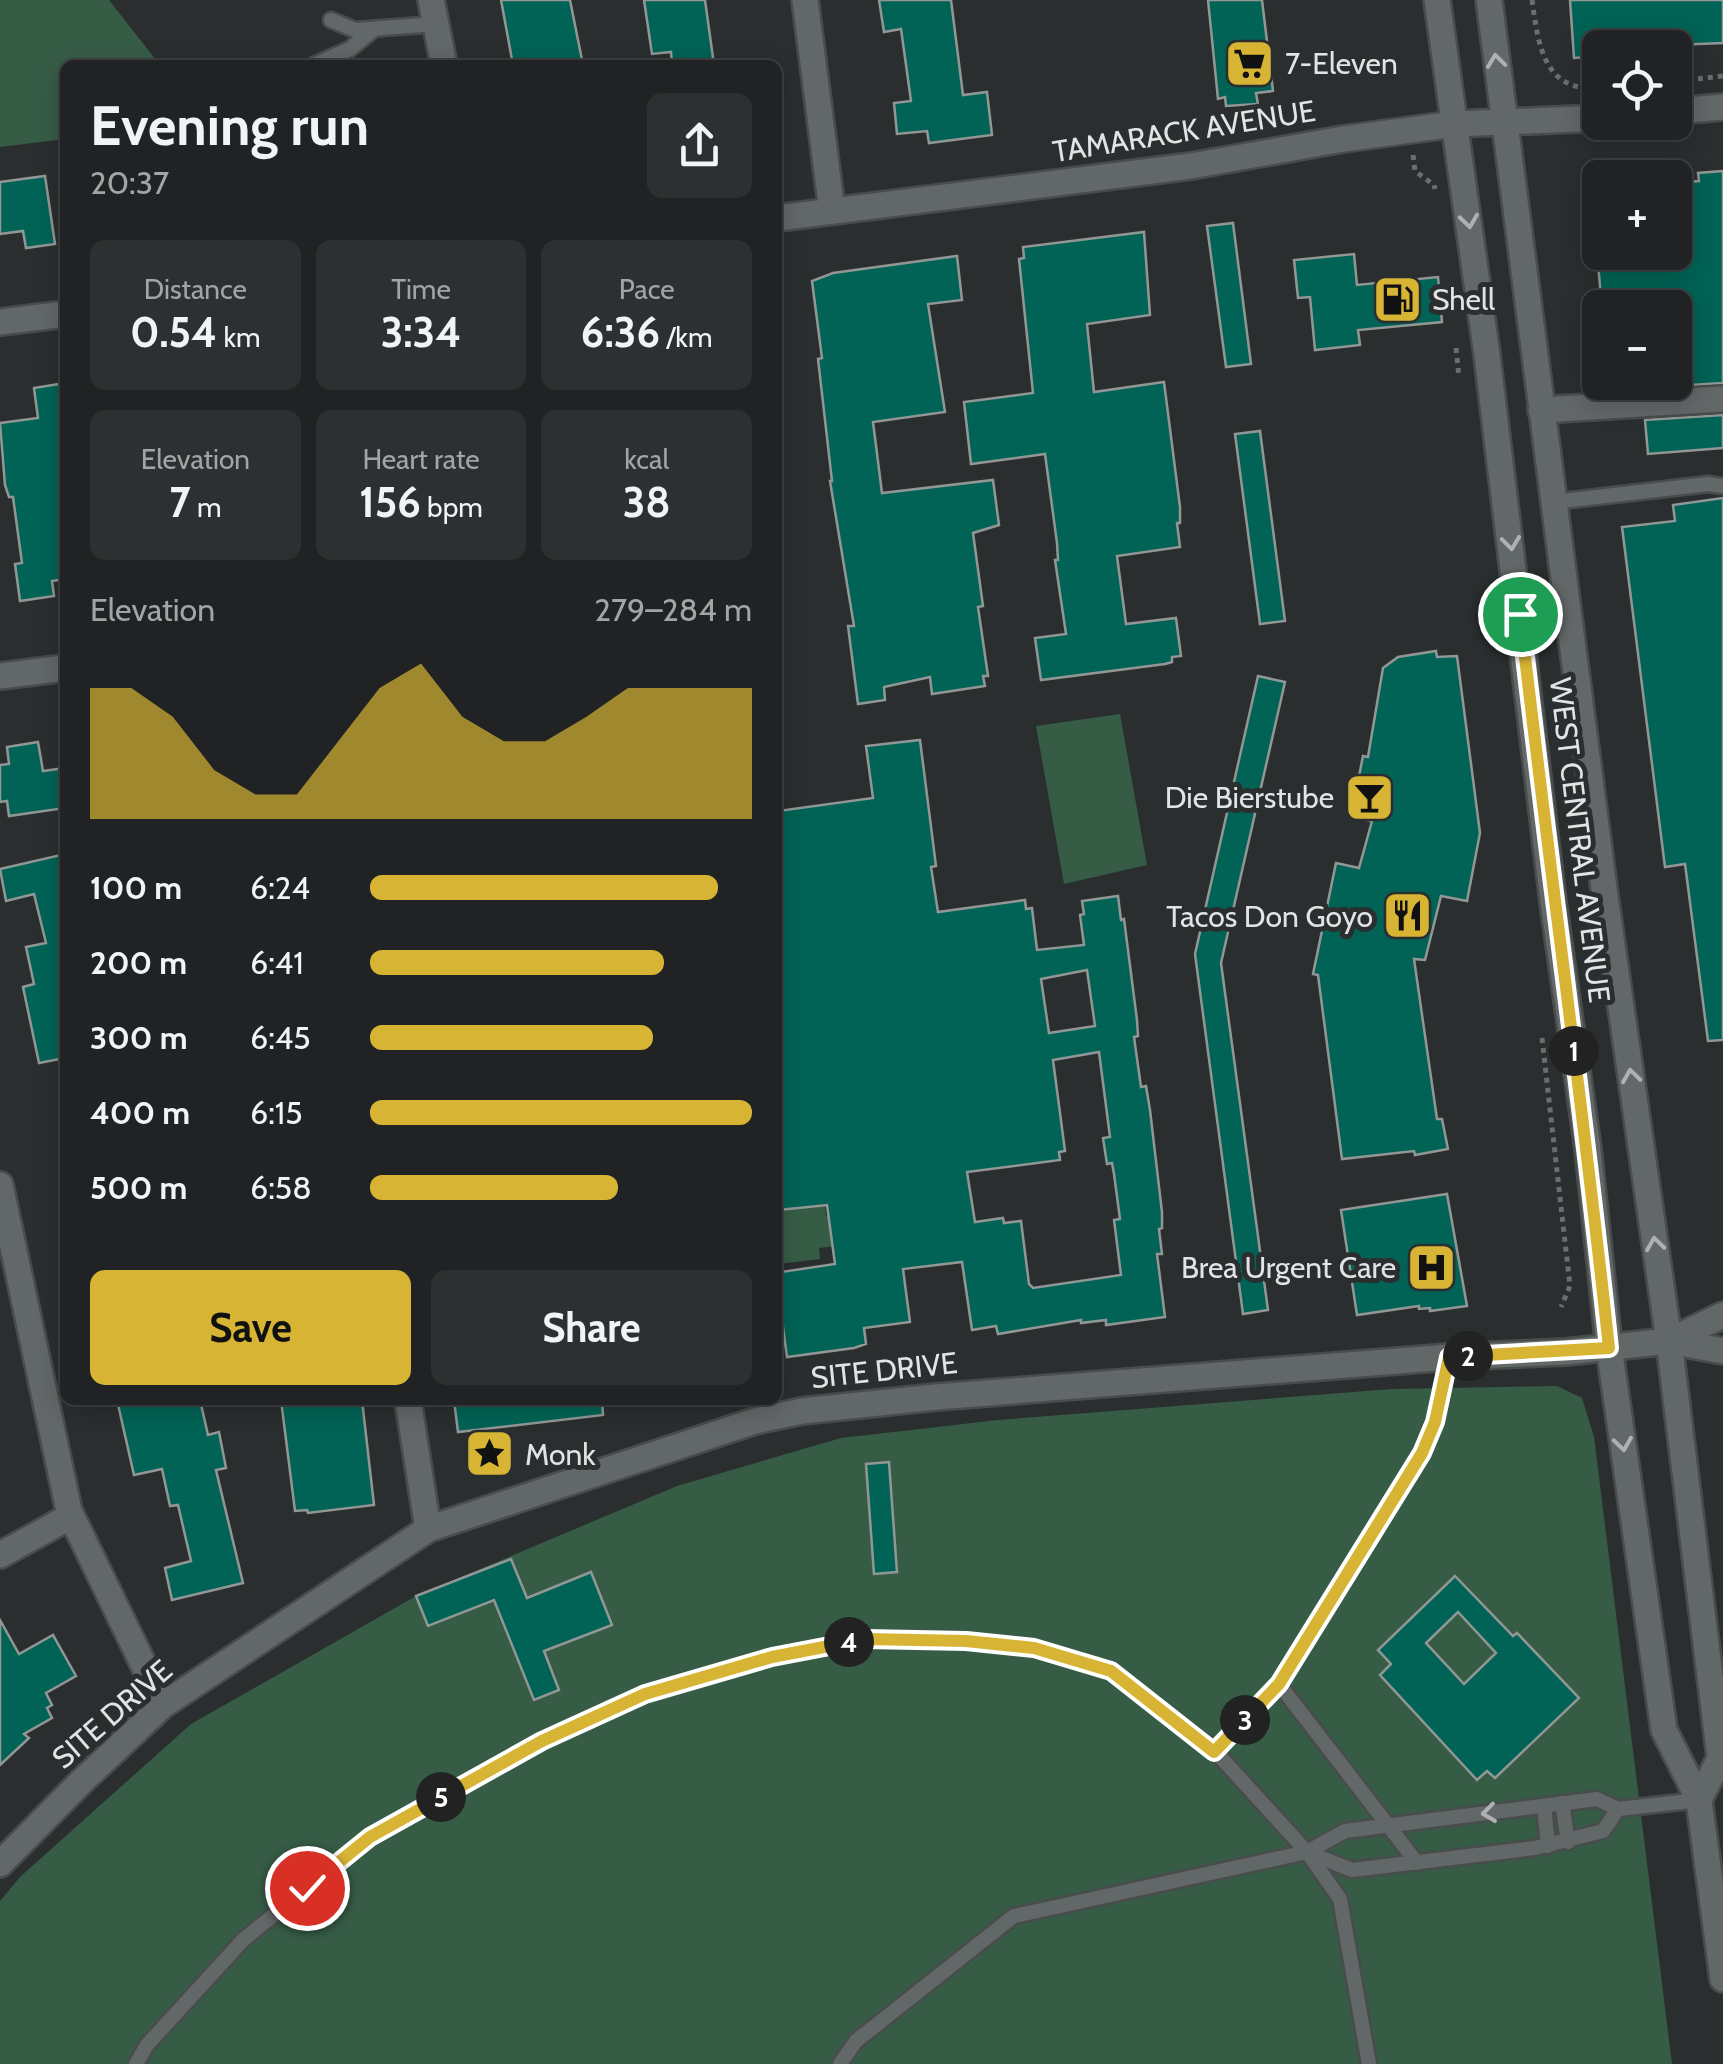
<!DOCTYPE html>
<meta charset="utf-8">
<style>
:root{--surface:#202223;--page:#2d2f30;--text:#f1f3f6;--muted:#a2a4a6;--line:#3d3f41;--accent:#d7b434}
body{margin:0;font-family:Cabin,sans-serif;background:var(--page);color:var(--text);height:100vh;display:flex;flex-direction:column;font-size:38px;white-space:nowrap}
*{box-sizing:border-box;margin:0}
p{font-size:32px;color:var(--muted)}
.icon{flex:none;width:55px;height:55px;fill:none;stroke:currentColor;stroke-width:2;stroke-linecap:round;stroke-linejoin:round}
.map{position:relative;flex:1;overflow:hidden}
.panel{position:absolute;left:60px;top:60px;width:722px;height:1345px;display:flex;flex-direction:column;background:var(--surface);border-radius:15px;box-shadow:0 5px 25px #0003,0 0 0 2px var(--line)}
.panel>*{flex:none}
.controls{position:absolute;left:1582px;top:30px;display:grid;gap:20px}
.controls a{display:grid;place-items:center;width:110px;height:110px;border-radius:15px;background:var(--surface);box-shadow:0 5px 25px #0003,0 0 0 2px var(--line);font-size:50px}
.pin{position:absolute;display:grid;place-items:center;width:85px;height:85px;color:#fff;margin:-42px;border:5px solid #fff;border-radius:50%;box-shadow:0 2px 10px #0007}
.km{position:absolute;width:50px;height:50px;margin:-25px;border-radius:50%;background:#222;color:#fff;font-size:28px;line-height:50px;text-align:center}
.round{display:grid;place-items:center;flex:none;width:105px;height:105px;border-radius:15px;background:var(--page)}
.head{display:flex;align-items:center;justify-content:space-between;height:170px;padding:0 30px}
h1{font-size:55px;font-weight:700;line-height:75px}
.figures{display:grid;grid-template-columns:repeat(3,1fr);gap:15px;height:170px;padding:10px 30px}
.figures div{display:grid;align-content:center;border-radius:15px;background:var(--page);text-align:center}
.figures b{font-size:42px;font-weight:700}
.figures small{font-size:28px;font-weight:400}
.figures p{font-size:28px}
.chart{height:280px;padding:20px 30px}
.chart p{display:flex;justify-content:space-between}
.chart svg{width:100%;height:180px;margin-top:10px;fill:var(--accent);opacity:.7}
.primary-button{display:flex;gap:20px;margin-top:auto;padding:20px 30px}
.primary-button a{flex:1;height:115px;border-radius:15px;background:var(--accent);color:#111;font-size:40px;font-weight:700;line-height:115px;text-align:center}
.primary-button a+a{background:var(--page);color:var(--text)}
ul{padding:0 30px;list-style:none;font-size:32px}
li{display:grid;grid-template-columns:160px 120px 1fr;align-items:center;height:75px}
li i{height:25px;border-radius:12px;background:var(--accent)}
.map>svg:first-child{display:block}
</style>
<div class="map">
<svg width="1723" height="2064" viewBox="0 0 1723 2064">
<rect width="100%" height="100%" fill="#2a2e2f"/>
<!-- green -->
<g fill="#365c46">
<path d="M 0,0 L 109,0 L 160,65 L 65,65 L 65,139 L 0,147 Z"/>
<path d="M 1120,714 L 1147,865 L 1064,884 L 1036,726 Z"/>
<path d="M 825,1206 L 826,1216 L 858,1212 L 862,1243 L 819,1248 L 820,1259 L 778,1264 L 778,1211 Z"/>
<path d="M 1557,1386 L 1582,1398 L 1594,1437 L 1672,2064 L 0,2064 L 0,1901 L 20,1877 L 191,1724 L 416,1596 L 677,1486 L 841,1438 L 998,1420 L 1392,1389 Z"/>
</g>
<!-- building -->
<g fill="#016355" stroke="#929796" stroke-width="2.5" fill-rule="evenodd">
<path d="M 501,0 L 570,0 L 583,65 L 513,65 Z"/>
<path d="M 644,0 L 705,0 L 714,65 L 672,65 L 671,52 L 652,54 Z"/>
<path d="M 879,0 L 951,0 L 963,95 L 987,92 L 992,135 L 929,143 L 927,131 L 897,134 L 894,103 L 911,101 L 901,29 L 884,32 Z"/>
<path d="M 1208,0 L 1262,0 L 1273,91 L 1256,93 L 1258,104 L 1226,106 L 1225,97 L 1218,99 Z"/>
<path d="M 1570,0 L 1723,0 L 1723,43 L 1600,48 L 1600,56 L 1574,58 Z"/>
<path d="M 1723,171 L 1723,383 L 1643,388 L 1642,382 L 1675,382 L 1675,308 L 1609,308 L 1609,296 L 1601,297 L 1597,252 L 1675,252 L 1675,183 L 1699,181 L 1698,173 Z"/>
<path d="M 45,176 L 55,244 L 26,248 L 23,231 L 0,234 L 0,182 Z"/>
<path d="M 1233,223 L 1251,364 L 1226,367 L 1207,226 Z"/>
<path d="M 1144,232 L 1150,315 L 1087,324 L 1094,392 L 1164,382 L 1180,507 L 1180,523 L 1177,523 L 1180,547 L 1117,556 L 1126,624 L 1176,618 L 1181,656 L 1172,657 L 1172,662 L 1165,664 L 1041,680 L 1035,638 L 1066,634 L 1055,560 L 1058,560 L 1057,543 L 1045,454 L 971,464 L 964,402 L 1033,393 L 1019,259 L 1024,258 L 1023,247 Z"/>
<path d="M 1354,254 L 1357,285 L 1438,277 L 1442,322 L 1358,330 L 1360,345 L 1315,350 L 1310,297 L 1298,298 L 1294,260 Z"/>
<path d="M 957,256 L 962,300 L 928,304 L 945,412 L 873,422 L 882,493 L 993,480 L 999,525 L 973,533 L 983,606 L 978,607 L 988,676 L 983,676 L 985,686 L 932,694 L 930,677 L 884,687 L 885,700 L 858,704 L 848,626 L 854,626 L 830,481 L 832,481 L 818,359 L 822,358 L 812,281 L 833,273 Z"/>
<path d="M 65,383 L 65,579 L 52,581 L 54,596 L 20,601 L 15,564 L 22,563 L 13,497 L 9,497 L 5,485 L 0,423 L 38,418 L 34,388 Z"/>
<path d="M 1723,415 L 1723,448 L 1648,454 L 1645,420 Z"/>
<path d="M 1260,431 L 1285,621 L 1260,624 L 1235,434 Z"/>
<path d="M 1723,498 L 1723,1040 L 1708,1041 L 1685,864 L 1665,867 L 1622,527 L 1675,521 L 1673,505 Z"/>
<path d="M 1436,651 L 1437,657 L 1457,656 L 1480,833 L 1467,901 L 1441,896 L 1425,960 L 1414,959 L 1437,1119 L 1442,1119 L 1448,1149 L 1415,1155 L 1414,1151 L 1342,1159 L 1318,975 L 1313,974 L 1336,863 L 1359,868 L 1372,821 L 1351,817 L 1363,756 L 1368,757 L 1383,668 L 1398,657 Z"/>
<path d="M 1258,676 L 1285,682 L 1221,963 L 1268,1310 L 1243,1314 L 1195,954 Z"/>
<path d="M 920,740 L 936,866 L 931,867 L 938,912 L 1025,900 L 1026,909 L 1032,908 L 1037,950 L 1084,945 L 1080,915 L 1084,914 L 1082,901 L 1118,896 L 1121,920 L 1124,919 L 1137,1020 L 1138,1036 L 1134,1037 L 1141,1087 L 1146,1086 L 1150,1110 L 1162,1212 L 1162,1228 L 1159,1229 L 1162,1254 L 1157,1254 L 1165,1317 L 1106,1325 L 1106,1320 L 1081,1323 L 1081,1320 L 998,1334 L 996,1326 L 972,1330 L 962,1262 L 903,1269 L 910,1322 L 864,1328 L 866,1344 L 854,1348 L 787,1357 L 778,1290 L 781,1272 L 835,1264 L 827,1205 L 778,1210 L 778,811 L 873,798 L 866,746 ZM 1087,970 L 1095,1026 L 1049,1033 L 1041,979 ZM 1099,1052 L 1110,1137 L 1103,1138 L 1107,1164 L 1112,1163 L 1114,1174 L 1120,1219 L 1114,1220 L 1121,1275 L 1033,1288 L 1029,1284 L 1021,1221 L 1004,1223 L 1003,1218 L 975,1222 L 967,1172 L 1060,1160 L 1059,1152 L 1065,1151 L 1053,1060 Z"/>
<path d="M 38,742 L 43,771 L 65,768 L 65,808 L 9,816 L 7,801 L 0,802 L 0,765 L 9,764 L 7,747 Z"/>
<path d="M 65,854 L 65,1058 L 39,1063 L 23,987 L 34,984 L 26,947 L 46,943 L 34,894 L 6,901 L 0,869 Z"/>
<path d="M 1447,1194 L 1467,1306 L 1430,1311 L 1430,1308 L 1419,1309 L 1419,1306 L 1357,1315 L 1341,1210 Z"/>
<path d="M 117,1400 L 200,1400 L 208,1435 L 219,1432 L 226,1468 L 216,1470 L 243,1583 L 172,1600 L 165,1568 L 191,1561 L 178,1505 L 170,1506 L 162,1469 L 134,1475 Z"/>
<path d="M 281,1400 L 362,1400 L 374,1505 L 308,1513 L 307,1510 L 295,1511 Z"/>
<path d="M 454,1400 L 602,1400 L 603,1415 L 458,1432 Z"/>
<path d="M 889,1462 L 897,1572 L 874,1574 L 866,1464 Z"/>
<path d="M 511,1559 L 527,1598 L 591,1572 L 612,1625 L 544,1651 L 559,1690 L 534,1700 L 494,1600 L 428,1626 L 416,1596 Z"/>
<path d="M 1455,1576 L 1513,1636 L 1517,1633 L 1579,1698 L 1495,1778 L 1487,1771 L 1477,1780 L 1380,1675 L 1391,1664 L 1378,1650 ZM 1458,1612 L 1496,1653 L 1464,1684 L 1426,1643 Z"/>
<path d="M 0,1620 L 19,1654 L 53,1635 L 76,1676 L 46,1693 L 52,1705 L 47,1708 L 52,1718 L 24,1734 L 29,1738 L 0,1765 Z"/>
</g>
<g fill="none" stroke-linecap="round" stroke-linejoin="round">
<defs>
<g id="lane">
<path d="M 331,20 L 355,30 L 436,24"/>
<path d="M 314,65 L 350,49 L 373,30"/>
<path d="M 1554,502 L 1708,484 L 1723,486"/>
<path d="M 1279,1684 L 1422,1453 L 1435,1423 L 1449,1357"/>
<path d="M 1215,1751 L 1279,1684 L 1417,1863"/>
<path d="M 1562,1803 L 1568,1842"/>
<path d="M 1544,1806 L 1548,1846"/>
<path d="M 1618,1809 L 1603,1831 L 1535,1848 L 1352,1870 L 1307,1852 L 1345,1831 L 1597,1799 L 1618,1809 L 1699,1800"/>
<path d="M 136,2064 L 147,2045 L 244,1939 L 370,1837 L 542,1741 L 645,1694 L 773,1657 L 866,1639 L 966,1641 L 1034,1648 L 1111,1671 L 1215,1751 L 1307,1852 L 1340,1899 L 1369,2064"/>
<path d="M 840,2064 L 856,2041 L 1014,1916 L 1307,1852"/>
</g>
<g id="street">
<path d="M 431,0 L 444,65"/>
<path d="M 805,0 L 832,211"/>
<path d="M 1675,111 L 1723,107"/>
<path d="M 778,218 L 1191,166 L 1343,139 L 1455,124 L 1600,118"/>
<path d="M 0,322 L 65,314"/>
<path d="M 1541,410 L 1723,399"/>
<path d="M 0,676 L 65,668"/>
<path d="M 0,1185 L 69,1511 L 163,1705"/>
<path d="M 1669,1341 L 1723,1315"/>
<path d="M 408,1400 L 428,1529"/>
<path d="M 0,1555 L 71,1516"/>
<path d="M 0,1864 L 81,1782 L 163,1705 L 428,1529 L 755,1421 L 802,1411 L 936,1397 L 1449,1357 L 1566,1352 L 1669,1341 L 1723,1351"/>
</g>
<g id="secondary">
<path d="M 1437,0 L 1487,355 L 1553,902 L 1588,1149 L 1609,1347 L 1664,1730 L 1699,1800 L 1723,1979"/>
<path d="M 1489,0 L 1605,896 L 1669,1341 L 1720,1758 L 1699,1800"/>
</g>
</defs>
<!-- lane casing -->
<use href="#lane" stroke="#484c4c" stroke-width="19"/>
<!-- street casing -->
<use href="#street" stroke="#484c4c" stroke-width="30"/>
<!-- secondary casing -->
<use href="#secondary" stroke="#484c4c" stroke-width="30"/>
<!-- path -->
<g stroke="#6b6e6f" stroke-width="5" stroke-dasharray="5 5" stroke-linecap="butt">
<path d="M 1532,0 C 1538,43 1543,93 1600,88"/>
<path d="M 1678,81 L 1723,76"/>
<path d="M 1413,155 L 1415,171 L 1434,185 L 1435,189"/>
<path d="M 1456,348 L 1459,377"/>
<path d="M 1542,1038 L 1570,1286 L 1561,1307"/>
</g>
<!-- lane -->
<use href="#lane" stroke="#626767" stroke-width="14"/>
<!-- street -->
<use href="#street" stroke="#626767" stroke-width="25"/>
<!-- secondary -->
<use href="#secondary" stroke="#626767" stroke-width="25"/>
</g>
<!-- one-way arrows -->
<defs><path id="oneway-chevron" d="M-2-3.5L2.5 0L-2 3.5" fill="none" stroke-width="1.6" stroke-linecap="round" stroke-linejoin="round" transform="scale(2.5)"/></defs>
<g stroke="#aeb1b2">
<use href="#oneway-chevron" transform="translate(1496 61) rotate(-97)"/>
<use href="#oneway-chevron" transform="translate(1469 221) rotate(82)"/>
<use href="#oneway-chevron" transform="translate(1511 543) rotate(83)"/>
<use href="#oneway-chevron" transform="translate(1631 1076) rotate(-98)"/>
<use href="#oneway-chevron" transform="translate(1655 1244) rotate(-98)"/>
<use href="#oneway-chevron" transform="translate(1623 1444) rotate(82)"/>
<use href="#oneway-chevron" transform="translate(1489 1813) rotate(173)"/>
</g>
<g fill="none" stroke-linecap="round" stroke-linejoin="round">
<defs>
<path id="route" d="M 307,1888 L 370,1837 L 542,1741 L 645,1694 L 772,1657 L 866,1639 L 966,1641 L 1034,1648 L 1111,1671 L 1214,1752 L 1279,1684 L 1422,1453 L 1435,1422 L 1449,1357 L 1609,1348 C 1583,1103 1548,859 1520,614"/>
</defs>
<!-- route casing -->
<use href="#route" stroke="#fff" stroke-width="20"/>
<!-- route -->
<use href="#route" stroke="#d7b434" stroke-width="12"/>
</g>
<!-- icons -->
<defs>
<symbol id="supermarket-square" viewBox="-11 -11 22 22"><rect x="-9" y="-9" width="18" height="18" rx="4" fill="#d7b434" stroke="#2a2e2f"/><path d="M-6-5.5h2.5l.6 2H6L4.5 2H-2.5L-4.4-4H-6ZM-1.5 3.2a1.3 1.3 0 1 0 .1 0ZM3 3.2a1.3 1.3 0 1 0 .1 0Z" fill="#111"/></symbol>
<symbol id="fuel-square" viewBox="-11 -11 22 22"><rect x="-9" y="-9" width="18" height="18" rx="4" fill="#d7b434" stroke="#2a2e2f"/><path d="M-5.5-6h7V0h2V4h1.3V-2.5L3-4.5l.8-.8L6-3V5H2.5V1h-1V6h-7ZM-4.2-4.7v3.2H.2V-4.7Z" fill="#111"/></symbol>
<symbol id="bar-square" viewBox="-11 -11 22 22"><rect x="-9" y="-9" width="18" height="18" rx="4" fill="#d7b434" stroke="#2a2e2f"/><path d="M-6-5H6L.8 .8V4.5H3.5V6h-7V4.5H-.8V.8Z" fill="#111"/></symbol>
<symbol id="restaurant-square" viewBox="-11 -11 22 22"><rect x="-9" y="-9" width="18" height="18" rx="4" fill="#d7b434" stroke="#2a2e2f"/><path d="M-5-6h1v4h1v-4h1v4h1v-4h1v5L-1.5 .5V6h-2V.5L-5-1ZM5-6V6H3V1.5H1.5Q1.5-4 5-6Z" fill="#111"/></symbol>
<symbol id="hospital-square" viewBox="-11 -11 22 22"><rect x="-9" y="-9" width="18" height="18" rx="4" fill="#d7b434" stroke="#2a2e2f"/><path d="M-5-5h3v3.5h4V-5h3V5h-3V1.5h-4V5h-3Z" fill="#111"/></symbol>
<symbol id="sight-square" viewBox="-11 -11 22 22"><rect x="-9" y="-9" width="18" height="18" rx="4" fill="#d7b434" stroke="#2a2e2f"/><path d="M0-6L1.8-2.2L6-1.7L2.9 1.2L3.7 5.4L0 3.3L-3.7 5.4L-2.9 1.2L-6-1.7L-1.8-2.2Z" fill="#111"/></symbol>
</defs>
<g fill-rule="evenodd">
<use href="#supermarket-square" x="1222" y="36" width="55" height="55"/>
<use href="#fuel-square" x="1370" y="272" width="55" height="55"/>
<use href="#bar-square" x="1342" y="770" width="55" height="55"/>
<use href="#restaurant-square" x="1380" y="888" width="55" height="55"/>
<use href="#hospital-square" x="1404" y="1240" width="55" height="55"/>
<use href="#sight-square" x="462" y="1426" width="55" height="55"/>
</g>
<g text-anchor="middle" dominant-baseline="central" stroke-width="10" stroke-linejoin="round" paint-order="stroke">
<!-- poi labels -->
<g font-size="30" fill="#e1e3e4" stroke="#2a2e2f" text-anchor="start">
<text x="1285" y="63">7-Eleven</text>
<text x="1432" y="299">Shell</text>
<text x="1334" y="797" text-anchor="end">Die Bierstube</text>
<text x="1373" y="916" text-anchor="end">Tacos Don Goyo</text>
<text x="1396" y="1267" text-anchor="end">Brea Urgent Care</text>
<text x="525" y="1454">Monk</text>
</g>
<!-- street labels -->
<g font-size="30" fill="#e1e3e4" stroke="#2a2e2f">
<text transform="translate(1184 131) rotate(-9)">TAMARACK AVENUE</text>
<text transform="translate(1580 840) rotate(83)">WEST CENTRAL AVENUE</text>
<text transform="translate(884 1370) rotate(-6)">SITE DRIVE</text>
<text transform="translate(112 1714) rotate(-41)">SITE DRIVE</text>
</g>
</g>
</svg>
<div class="controls">
<a><svg class="icon" aria-label="locate" viewBox="0 0 24 24"><circle cx="12" cy="12" r="6"/><path d="M12 2v4M12 18v4M2 12h4M18 12h4"/></svg></a>
<a>+</a>
<a>−</a>
</div>
<div class="pin" style="left:1520px;top:614px;background:#1e9e55"><svg class="icon" aria-label="arrive" viewBox="0 0 24 24"><path d="M6 21V4h12l-3 4 3 4H6"/></svg></div>
<div class="pin" style="left:307px;top:1888px;background:#d93025"><svg class="icon" aria-label="check" viewBox="0 0 24 24"><path d="M5 12l5 5 9-10"/></svg></div>
<b class="km" style="left:1574px;top:1051px">1</b>
<b class="km" style="left:1468px;top:1356px">2</b>
<b class="km" style="left:1245px;top:1720px">3</b>
<b class="km" style="left:849px;top:1642px">4</b>
<b class="km" style="left:441px;top:1797px">5</b>
<section class="panel">
<div class="head"><div><h1>Evening run</h1><p>20:37</p></div><a class="round"><svg class="icon" aria-label="share" viewBox="0 0 24 24"><path d="M12 15V3M7 8l5-5 5 5M5 13v7h14v-7"/></svg></a></div>
<div class="figures">
<div><p>Distance</p><b>0.54<small> km</small></b></div>
<div><p>Time</p><b>3:34</b></div>
<div><p>Pace</p><b>6:36<small> /km</small></b></div>
</div>
<div class="figures">
<div><p>Elevation</p><b>7<small> m</small></b></div>
<div><p>Heart rate</p><b>156<small> bpm</small></b></div>
<div><p>kcal</p><b>38</b></div>
</div>
<div class="chart"><p><span>Elevation</span>279–284 m</p>
<svg viewBox="0 0 160 44" preserveAspectRatio="none"><path d="M0 44V12L10 12L20 19L30 32L40 38L50 38L60 25L70 12L80 6L90 19L100 25L110 25L120 19L130 12L140 12L150 12L160 12V44z"/></svg>
</div>
<ul>
<li><b>100 m</b>6:24<i style="width:91%"></i></li>
<li><b>200 m</b>6:41<i style="width:77%"></i></li>
<li><b>300 m</b>6:45<i style="width:74%"></i></li>
<li><b>400 m</b>6:15<i style="width:100%"></i></li>
<li><b>500 m</b>6:58<i style="width:65%"></i></li>
</ul>
<div class="primary-button"><a>Save</a><a>Share</a></div>
</section>
</div>
